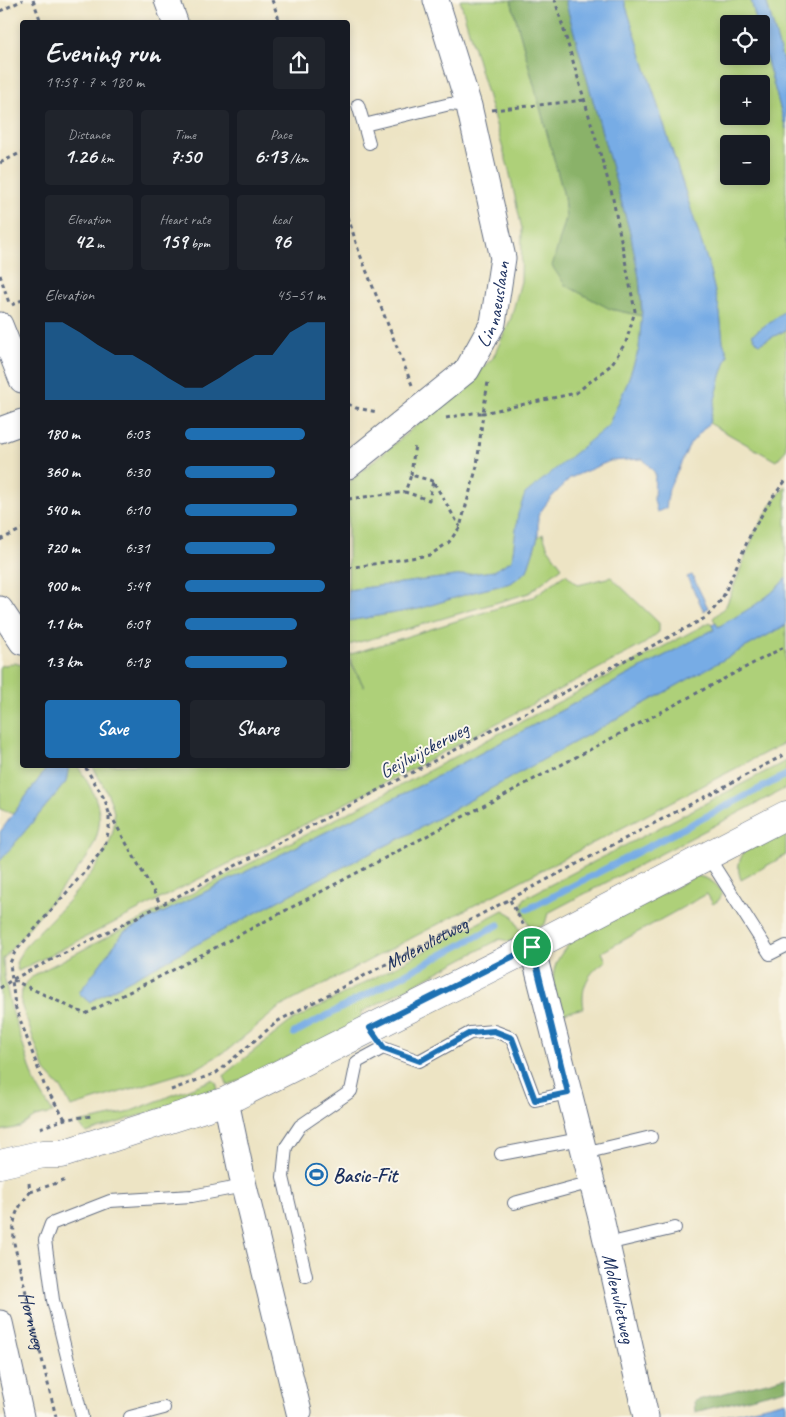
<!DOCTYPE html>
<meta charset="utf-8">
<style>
:root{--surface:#171b24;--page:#20242c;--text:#f1f3f6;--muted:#9ea1a6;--accent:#1f6fb2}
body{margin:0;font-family:Caveat,sans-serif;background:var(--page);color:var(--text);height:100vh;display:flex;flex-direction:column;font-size:19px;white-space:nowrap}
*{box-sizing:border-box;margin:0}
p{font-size:16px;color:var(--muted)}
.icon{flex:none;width:28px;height:28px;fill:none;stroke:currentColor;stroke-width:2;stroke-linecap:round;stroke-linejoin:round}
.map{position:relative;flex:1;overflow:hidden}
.side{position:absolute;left:20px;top:20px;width:330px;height:748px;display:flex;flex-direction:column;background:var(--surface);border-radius:5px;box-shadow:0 2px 8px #0003}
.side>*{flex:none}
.tools{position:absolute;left:720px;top:15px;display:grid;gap:10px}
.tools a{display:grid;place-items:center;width:50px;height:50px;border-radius:5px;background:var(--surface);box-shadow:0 2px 8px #0003;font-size:25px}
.pin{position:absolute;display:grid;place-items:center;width:42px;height:42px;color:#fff;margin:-21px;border:2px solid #fff;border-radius:50%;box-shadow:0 1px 5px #0007}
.round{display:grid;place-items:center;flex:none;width:52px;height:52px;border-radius:5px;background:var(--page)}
.headline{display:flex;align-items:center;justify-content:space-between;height:85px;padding:0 25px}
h1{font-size:28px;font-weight:700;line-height:38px}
.figures{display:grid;grid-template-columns:repeat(3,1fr);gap:8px;height:85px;padding:5px 25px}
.figures div{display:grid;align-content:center;border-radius:5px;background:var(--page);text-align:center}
.figures b{font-size:21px;font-weight:700}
.figures small{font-size:14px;font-weight:400}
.figures p{font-size:14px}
.chart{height:140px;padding:10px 25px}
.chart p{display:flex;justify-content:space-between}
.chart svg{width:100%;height:90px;margin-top:5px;fill:var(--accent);opacity:.7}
.primary-button{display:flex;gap:10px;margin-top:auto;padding:10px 25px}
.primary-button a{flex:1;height:58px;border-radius:5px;background:var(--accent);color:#fff;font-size:20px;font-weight:700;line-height:58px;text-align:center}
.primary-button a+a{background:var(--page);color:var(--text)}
ul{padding:0 25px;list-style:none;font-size:16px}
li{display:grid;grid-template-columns:80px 60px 1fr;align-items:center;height:38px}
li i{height:12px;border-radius:6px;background:var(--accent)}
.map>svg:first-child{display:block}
</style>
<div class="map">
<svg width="786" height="1417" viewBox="0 0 786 1417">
<rect width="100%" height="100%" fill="#fbf7ec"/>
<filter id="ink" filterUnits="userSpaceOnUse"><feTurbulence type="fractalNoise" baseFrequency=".02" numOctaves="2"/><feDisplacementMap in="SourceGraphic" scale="10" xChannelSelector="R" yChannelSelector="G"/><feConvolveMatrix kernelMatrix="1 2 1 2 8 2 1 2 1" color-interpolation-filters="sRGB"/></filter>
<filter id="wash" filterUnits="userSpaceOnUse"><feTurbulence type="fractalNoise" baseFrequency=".0096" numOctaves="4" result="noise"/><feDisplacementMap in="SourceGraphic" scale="20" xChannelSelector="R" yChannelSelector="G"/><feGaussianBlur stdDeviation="1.12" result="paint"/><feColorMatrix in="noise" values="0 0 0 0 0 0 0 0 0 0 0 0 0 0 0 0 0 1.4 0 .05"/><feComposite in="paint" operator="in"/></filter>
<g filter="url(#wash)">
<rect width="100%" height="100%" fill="#ede4c4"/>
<!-- green -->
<g fill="#aed079" stroke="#64806c" fill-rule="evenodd">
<path d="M 460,0 L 511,0 L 564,196 L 566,217 L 561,237 L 610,309 L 642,316 L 639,349 L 626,386 L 608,426 L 518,514 L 512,560 L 494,571 L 348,590 L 348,483 L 463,386 L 493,358 L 511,318 L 521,281 L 522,229 L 509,170 Z"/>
<path d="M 624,0 L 751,0 L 757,24 L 729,24 L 729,56 L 761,56 L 761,39 L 786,129 L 786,310 L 752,335 L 759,344 L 786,330 L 786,450 L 776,461 L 709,423 L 721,376 L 728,355 L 723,342 L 720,313 L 708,263 ZM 729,84 L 761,84 L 761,116 L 729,116 ZM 729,144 L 761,144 L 761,176 L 729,176 Z"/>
<path d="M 766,0 L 786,0 L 786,72 Z"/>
<path d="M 786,486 L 786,578 C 768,600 742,613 718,627 L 713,618 L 726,606 L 755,532 L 775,499 Z"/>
<path d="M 543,534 L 548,548 L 562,567 L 529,593 L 393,633 L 348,645 L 348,621 L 418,609 L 474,592 L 511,583 L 527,571 L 538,537 Z"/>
<path d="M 566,574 L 578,585 L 611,577 L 659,623 L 659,632 L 644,644 L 412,769 L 92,934 L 18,971 L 16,963 L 23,949 C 50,917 121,858 114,813 C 111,796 100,781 92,765 L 348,765 L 348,659 L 364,687 L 348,655 L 533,597 Z"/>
<path d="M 710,622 L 714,629 L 709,632 L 417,787 L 124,932 L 79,993 L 89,1002 L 317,880 L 409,834 L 786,625 L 786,742 L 280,1007 L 229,1049 L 196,1069 L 71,1107 L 62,1089 L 45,1071 L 21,1004 L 22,987 L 34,975 L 415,778 Z"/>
<path d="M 14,663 L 22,665 L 22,765 L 49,765 L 13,814 L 0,809 L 0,666 Z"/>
<path d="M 786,761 L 786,788 L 548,913 L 545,924 L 532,931 C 528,921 517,907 525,898 Z"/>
<path d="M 69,765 L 77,765 C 100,801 109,820 86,859 L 3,959 L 4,976 L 11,1007 L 35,1083 L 53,1113 L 35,1117 L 20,1127 L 0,1131 L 0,861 L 66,782 Z"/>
<path d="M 786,827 L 786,855 L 741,880 C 737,869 738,862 744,852 Z"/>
<path d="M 697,876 C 708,878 718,883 722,894 L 719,900 L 713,904 L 707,894 L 602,952 L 606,961 C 588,972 580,988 584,1008 L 559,1014 C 552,983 547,967 571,942 Z"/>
<path d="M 503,910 L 512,915 L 523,936 L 511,942 L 500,939 L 362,1012 L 359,1022 L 228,1086 L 224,1076 L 226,1073 L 290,1022 Z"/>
<path d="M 212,1080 L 216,1082 L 218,1090 L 86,1133 L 78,1123 L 126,1113 Z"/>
</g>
<!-- forest -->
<g fill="#8ab269" stroke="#527064">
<path d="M 511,0 L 565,0 L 631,236 L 639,277 L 642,316 L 610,309 L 565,285 L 552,266 L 566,218 L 564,196 Z"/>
<path d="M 786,1377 L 786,1389 L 695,1412 L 694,1401 Z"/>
</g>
<!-- water -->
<g fill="#77ace5" stroke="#496ea2">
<path d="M 565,0 L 624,0 L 708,263 L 720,313 L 723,342 L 728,355 L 721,376 L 709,423 L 690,444 L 669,489 L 666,508 L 657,512 L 654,500 L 655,473 L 643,459 L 610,461 L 570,478 L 549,500 L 538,515 L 538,537 L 527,571 L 511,583 L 474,592 L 418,609 L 348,621 L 348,590 L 494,571 L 512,560 L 518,514 L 525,494 L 608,426 L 626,386 L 639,349 L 642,310 L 639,277 L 631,236 Z"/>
<path d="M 751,0 L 766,0 L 786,72 L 786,129 L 761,39 L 761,24 L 757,24 Z"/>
<path d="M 786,310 L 786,330 L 759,344 L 752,335 Z"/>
<path d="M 692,575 L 708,608 L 704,611 L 687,577 Z"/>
<path d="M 786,578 L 786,625 L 409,834 L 317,880 L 89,1002 L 79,993 L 124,932 L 417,787 L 709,632 L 714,630 L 712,625 L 716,623 L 718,627 C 742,613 768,600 786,578 Z"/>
<path d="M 49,765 L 69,765 L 66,782 L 0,861 L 0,832 Z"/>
<path d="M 786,1401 L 786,1417 L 720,1417 Z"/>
</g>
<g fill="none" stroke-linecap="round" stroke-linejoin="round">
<!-- stream -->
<g stroke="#77ace5" stroke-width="7">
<path d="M 528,909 L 786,775"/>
<path d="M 294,1033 L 498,925"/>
</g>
</g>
</g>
<g filter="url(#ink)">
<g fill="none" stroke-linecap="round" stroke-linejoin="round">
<defs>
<g id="service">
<path d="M 358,105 L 364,125"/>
<path d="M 369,143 L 364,125 L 450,104 L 469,106"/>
<path d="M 707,855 L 770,954 L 786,946"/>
<path d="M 584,1153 L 651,1137"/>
<path d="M 501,1154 L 580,1139"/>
<path d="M 514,1203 L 592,1182"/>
<path d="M 607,1244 L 675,1228"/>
<path d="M 306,1276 L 283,1177 L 286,1147 L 300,1126 L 351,1091 L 357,1062 L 383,1048 L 419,1061 L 470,1033 L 494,1031 L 512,1038 L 535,1100 L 568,1093"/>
<path d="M 82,1417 L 53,1300 L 45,1240 L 51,1224 L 110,1201 L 192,1196 L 244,1186"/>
<path d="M 130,1417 L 164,1408"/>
</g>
<g id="minor">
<path d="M 167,0 L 175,22"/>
<path d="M 0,325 L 22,380"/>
<path d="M 0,430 L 22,422"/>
<path id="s3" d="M 348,466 L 467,370 L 493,323 L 503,258 L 469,106 L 436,0"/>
<path d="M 0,609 L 22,642"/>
<path id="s4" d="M 532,947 L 601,1218 L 646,1417"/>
<path d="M 226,1101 L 244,1186 L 299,1412"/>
<path d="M 0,1323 L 21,1417"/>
</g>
<path id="tertiary" d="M 0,1164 L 43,1154 L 62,1154 L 226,1101 L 532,947 L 786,815"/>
</defs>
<!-- service casing -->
<use href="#service" stroke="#646e82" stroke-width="14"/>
<!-- minor casing -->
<use href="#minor" stroke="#646e82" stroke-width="27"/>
<!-- tertiary casing -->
<use href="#tertiary" stroke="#646e82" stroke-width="29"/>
<!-- path -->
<g stroke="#646e82" stroke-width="3" stroke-dasharray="4 4" stroke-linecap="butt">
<path d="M 33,0 L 41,22"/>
<path d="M 272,0 L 280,22"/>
<path d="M 0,11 L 23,0"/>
<path d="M 492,110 L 585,100"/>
<path d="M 0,163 L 22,152"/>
<path d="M 348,217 L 359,252 L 412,385"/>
<path d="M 0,275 L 9,303"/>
<path d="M 12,305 L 22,300"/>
<path d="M 348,404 L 356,408 L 378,412"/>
<path d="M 446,418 L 473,413 L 483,413 L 488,382"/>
<path d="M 411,475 L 415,444"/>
<path d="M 433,481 L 411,475 L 405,492 L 429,500 L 433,481 L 460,527"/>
<path d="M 348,499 L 405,492"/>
<path d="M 0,540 L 22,529"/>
<path d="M 348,568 L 430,555 L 449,542 L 460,527 L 477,466 L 483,413 L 576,393 L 611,365 L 626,342 L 635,311 L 612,194 L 555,0"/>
<path d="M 110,814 L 161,905"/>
<path d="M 510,900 L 524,926"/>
<path d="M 13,980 L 85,1014 L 171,971 L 786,646"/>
<path d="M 0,988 L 13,979 L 161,905 L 707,617 L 722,599 L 752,531 L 772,498 L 786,480"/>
<path id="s1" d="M 171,1090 L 216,1073 L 278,1021 L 786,754"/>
<path d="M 65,1119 L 45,1087 L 15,1006 L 10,963 L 15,952 L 93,862 L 105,846 L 109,828 L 109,813 L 105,800 L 84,765"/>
<path d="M 40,1128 L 65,1119 L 92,1116"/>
<path id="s2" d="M 29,1183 L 30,1192 C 14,1213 13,1217 14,1243 L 56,1417"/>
<path d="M 30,1192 L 66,1180"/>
</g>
<!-- service -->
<use href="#service" stroke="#fff" stroke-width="12"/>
<!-- minor -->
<use href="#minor" stroke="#fff" stroke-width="25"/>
<!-- tertiary -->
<use href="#tertiary" stroke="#fff" stroke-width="28"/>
</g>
</g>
<g fill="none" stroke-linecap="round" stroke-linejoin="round" filter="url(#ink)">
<defs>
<path id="route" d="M 532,947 L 568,1093 L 535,1100 L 512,1038 L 494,1031 L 470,1033 L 420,1061 L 384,1048 L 370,1028 Z"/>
</defs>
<!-- route casing -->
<use href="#route" stroke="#fff" stroke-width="10"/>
<!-- route -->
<use href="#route" stroke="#1f6fb2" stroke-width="6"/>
</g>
<!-- icons -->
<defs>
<symbol id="stadium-ring" viewBox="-11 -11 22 22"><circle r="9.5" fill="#fbf7ec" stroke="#1f6fb2" stroke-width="1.5"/><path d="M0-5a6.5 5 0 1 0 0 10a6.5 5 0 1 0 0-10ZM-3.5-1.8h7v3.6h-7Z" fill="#1f6fb2"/></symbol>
</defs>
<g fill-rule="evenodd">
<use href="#stadium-ring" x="304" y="1162" width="25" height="25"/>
</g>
<g text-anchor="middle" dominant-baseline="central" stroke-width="4" stroke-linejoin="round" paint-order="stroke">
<!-- street labels -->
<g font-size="20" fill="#1b2f5e" stroke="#fbf7ec">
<text stroke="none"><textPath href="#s3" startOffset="225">Linnaeuslaan</textPath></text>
<text transform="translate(424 750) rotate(-28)">Geijlwijckerweg</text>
<text stroke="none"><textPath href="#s1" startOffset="296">Molenvlietweg</textPath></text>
<text stroke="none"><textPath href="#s4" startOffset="362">Molenvlietweg</textPath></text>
<text stroke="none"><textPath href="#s2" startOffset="144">Hornweg</textPath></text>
</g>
<!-- poi labels -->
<g font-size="20" font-weight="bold" fill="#1b2f5e" stroke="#fbf7ec" text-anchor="start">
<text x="333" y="1175">Basic-Fit</text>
</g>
</g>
</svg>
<div class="tools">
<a><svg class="icon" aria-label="locate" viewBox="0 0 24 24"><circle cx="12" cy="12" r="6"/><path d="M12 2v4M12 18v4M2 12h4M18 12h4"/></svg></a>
<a>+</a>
<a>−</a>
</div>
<div class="pin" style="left:532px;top:947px;background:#1e9e55"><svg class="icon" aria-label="arrive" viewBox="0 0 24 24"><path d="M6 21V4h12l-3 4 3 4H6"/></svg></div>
<section class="side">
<div class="headline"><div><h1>Evening run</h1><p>19:59 · 7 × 180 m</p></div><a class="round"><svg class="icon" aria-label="share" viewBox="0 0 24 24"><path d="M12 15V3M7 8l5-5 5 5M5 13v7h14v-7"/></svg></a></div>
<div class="figures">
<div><p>Distance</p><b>1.26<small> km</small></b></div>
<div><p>Time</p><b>7:50</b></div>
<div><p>Pace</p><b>6:13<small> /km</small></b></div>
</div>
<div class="figures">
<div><p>Elevation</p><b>42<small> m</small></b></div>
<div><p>Heart rate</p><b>159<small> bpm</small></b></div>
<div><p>kcal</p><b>96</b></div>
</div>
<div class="chart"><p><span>Elevation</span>45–51 m</p>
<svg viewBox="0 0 160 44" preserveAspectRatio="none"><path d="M0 44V6L10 6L20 11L30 17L40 22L50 22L60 27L70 33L80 38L90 38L100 33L110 27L120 22L130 22L140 11L150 6L160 6V44z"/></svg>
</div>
<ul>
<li><b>180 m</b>6:03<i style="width:86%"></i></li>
<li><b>360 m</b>6:30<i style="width:64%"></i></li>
<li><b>540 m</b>6:10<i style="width:80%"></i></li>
<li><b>720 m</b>6:31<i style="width:64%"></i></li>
<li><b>900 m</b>5:49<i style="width:100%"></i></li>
<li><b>1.1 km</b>6:09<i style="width:80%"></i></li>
<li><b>1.3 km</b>6:18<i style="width:73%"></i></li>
</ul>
<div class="primary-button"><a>Save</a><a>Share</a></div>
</section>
</div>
